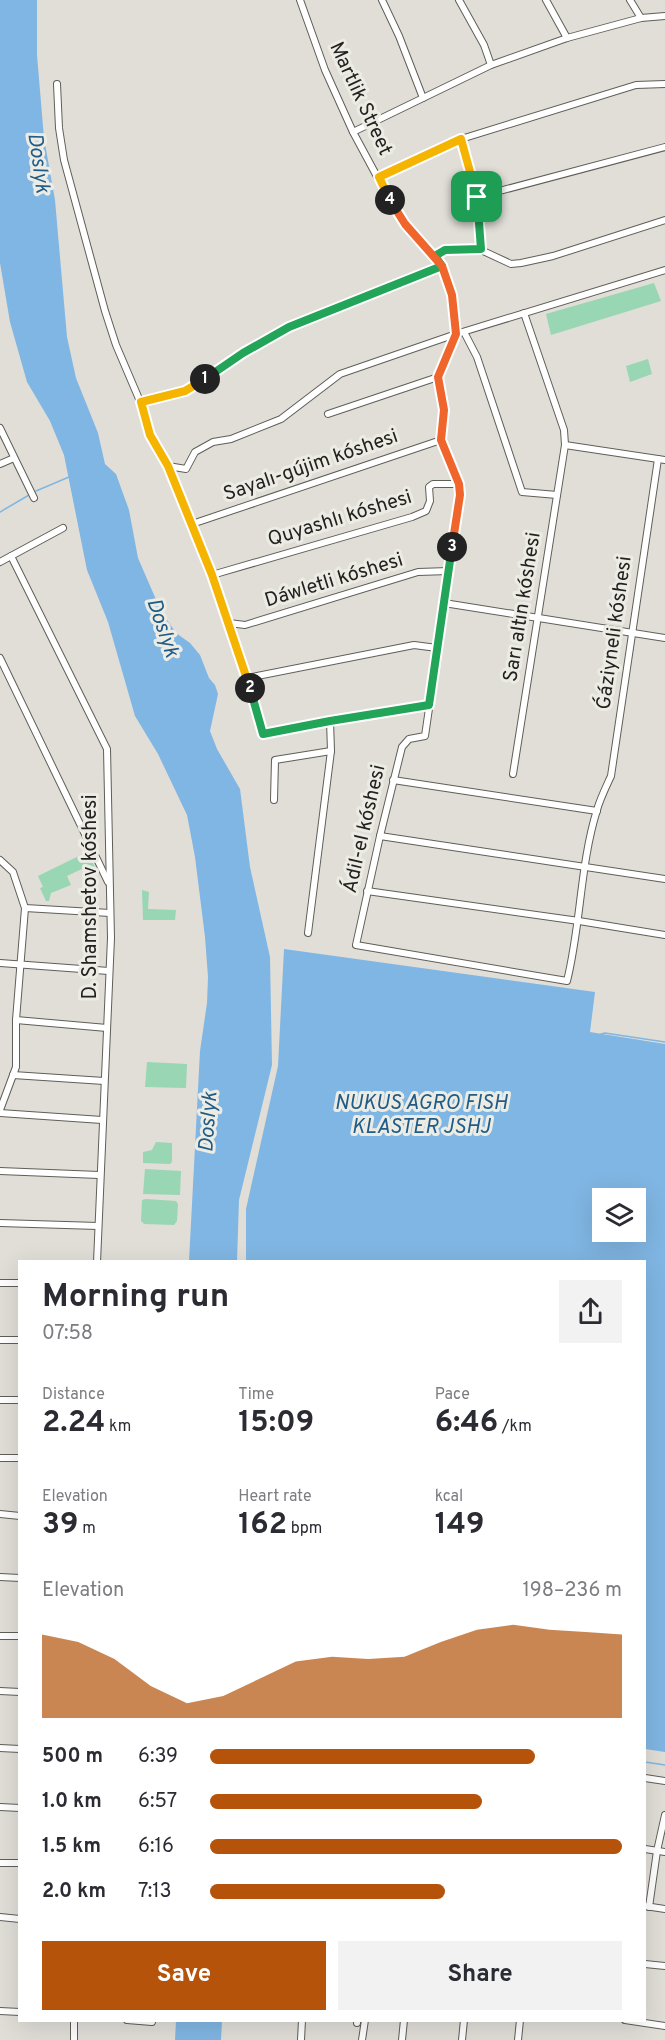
<!DOCTYPE html>
<meta charset="utf-8">
<style>
:root{--surface:#fff;--page:#f2f2f3;--text:#2b2b33;--muted:#7c7c81;--accent:#b45309}
body{margin:0;font-family:Overpass,sans-serif;background:var(--page);color:var(--text);height:100vh;display:flex;flex-direction:column;font-size:22px;white-space:nowrap}
*{box-sizing:border-box;margin:0}
p{font-size:20px;color:var(--muted)}
.icon{flex:none;width:33px;height:33px;fill:none;stroke:currentColor;stroke-width:2;stroke-linecap:round;stroke-linejoin:round}
.map{position:relative;flex:1;overflow:hidden}
.side{position:absolute;left:18px;top:1260px;width:628px;height:762px;display:flex;flex-direction:column;background:var(--surface);border-radius:0px;box-shadow:0 6px 24px #0002}
.side>*{flex:none}
.controls{position:absolute;left:592px;top:1188px;display:grid;gap:12px}
.controls a{display:grid;place-items:center;width:54px;height:54px;border-radius:0px;background:var(--surface);box-shadow:0 6px 24px #0002;font-size:30px}
.pin{position:absolute;display:grid;place-items:center;width:51px;height:51px;color:#fff;margin:-26px;border-radius:12px;box-shadow:0 3px 9px #0006}
.km{position:absolute;width:30px;height:30px;margin:-15px;border-radius:50%;background:#222;color:#fff;font-size:16px;line-height:30px;text-align:center}
.round{display:grid;place-items:center;flex:none;width:63px;height:63px;border-radius:0px;background:var(--page)}
.overview{display:flex;align-items:center;justify-content:space-between;height:102px;padding:0 24px}
h1{font-size:33px;font-weight:700;line-height:45px}
.stats{display:grid;grid-template-columns:repeat(3,1fr);gap:9px;height:102px;padding:6px 24px}
.stats div{display:grid;align-content:center}
.stats b{font-size:30px;font-weight:700}
.stats small{font-size:16px;font-weight:400}
.stats p{font-size:16px}
.chart{height:168px;padding:12px 24px}
.chart p{display:flex;justify-content:space-between}
.chart svg{width:100%;height:108px;margin-top:6px;fill:var(--accent);opacity:.7}
.action{display:flex;gap:12px;margin-top:auto;padding:12px 24px}
.action a{flex:1;height:69px;border-radius:0px;background:var(--accent);color:#fff;font-size:24px;font-weight:700;line-height:69px;text-align:center}
.action a+a{background:var(--page);color:var(--text)}
ul{padding:0 24px;list-style:none;font-size:20px}
li{display:grid;grid-template-columns:96px 72px 1fr;align-items:center;height:45px}
li i{height:15px;border-radius:8px;background:var(--accent)}
.map>svg:first-child{display:block}
</style>
<div class="map">
<svg width="665" height="2040" viewBox="0 0 665 2040">
<rect width="100%" height="100%" fill="#e0ded7"/>
<!-- green -->
<g fill="#98d6b4">
<path d="M 654,283 L 661,301 L 551,335 L 546,314 Z"/>
<path d="M 648,359 L 652,374 L 630,382 L 626,366 Z"/>
<path d="M 87,852 L 97,871 L 95,872 L 92,867 L 89,868 L 91,873 L 89,874 L 86,867 L 67,876 L 71,885 L 51,893 L 49,901 L 46,901 L 40,888 L 43,887 L 38,876 Z"/>
<path d="M 142,890 L 149,892 L 148,909 L 176,910 L 175,920 L 143,920 Z"/>
<path d="M 147,1062 L 187,1064 L 186,1088 L 145,1087 Z"/>
<path d="M 156,1142 L 172,1143 L 172,1162 L 170,1164 L 143,1163 L 143,1152 L 152,1150 Z"/>
<path d="M 145,1169 L 181,1171 L 180,1195 L 143,1194 Z"/>
<path d="M 146,1199 L 176,1201 L 178,1204 L 177,1221 L 174,1225 L 144,1224 L 141,1221 L 142,1200 Z"/>
</g>
<!-- water -->
<g fill="#80b6e3" fill-rule="evenodd">
<path d="M 0,0 L 37,0 L 37,55 L 44,138 L 55,200 L 67,337 L 76,378 L 98,433 L 105,464 L 116,474 L 129,510 L 138,558 L 161,611 L 176,633 L 190,643 L 200,655 L 209,678 L 215,685 L 218,694 L 210,731 L 217,749 L 240,789 L 250,867 L 270,957 L 272,1065 L 239,1200 L 237,1261 L 189,1261 L 200,1051 L 207,1003 L 208,977 L 205,937 L 195,857 L 187,815 L 158,754 L 135,716 L 108,622 L 87,570 L 64,455 L 50,421 L 27,382 L 10,322 L 0,263 Z"/>
<path d="M 284,949 L 595,992 L 590,1032 L 665,1044 L 665,1752 L 645,1749 L 645,1262 L 246,1261 L 246,1209 L 278,1066 ZM 603,1198 L 636,1198 L 636,1232 L 603,1232 Z"/>
<path d="M 176,2021 L 222,2021 L 221,2040 L 175,2040 Z"/>
</g>
<g fill="none" stroke-linecap="round" stroke-linejoin="round">
<!-- stream -->
<g stroke="#80b6e3" stroke-width="1.5">
<path d="M 36,491 L 69,477"/>
<path d="M 0,512 L 29,495"/>
<path d="M 601,1034 L 605,1033 L 665,1042"/>
<path d="M 645,1762 L 665,1765"/>
</g>
<defs>
<g id="minor">
<path d="M 300,0 L 325,70 L 353,132 L 394,208 L 405,224 L 442,266 L 452,295 L 456,334 L 438,377 L 444,410 L 441,440 L 459,484 L 460,495 L 425,736 L 409,739 L 402,747 L 380,836 L 356,945 L 567,981 C 581,925 580,864 597,810 C 600,799 606,787 611,776 L 658,459"/>
<path d="M 382,0 L 399,36 L 423,98"/>
<path d="M 459,0 L 484,45 L 491,65"/>
<path d="M 546,0 L 567,38"/>
<path d="M 630,0 L 641,18"/>
<path d="M 57,84 L 59,128 L 64,160 L 105,311 L 116,345 L 145,413 L 150,435 L 168,466 L 212,575 L 247,678 L 263,734 L 330,721 L 429,705"/>
<path d="M 353,132 L 491,65 L 567,38 L 641,18 L 665,16"/>
<path d="M 461,139 L 477,197 L 481,250"/>
<path d="M 379,177 L 461,139 L 636,85 L 665,84"/>
<path d="M 477,197 L 665,147"/>
<path d="M 435,256 L 445,250 L 481,250 L 511,264 L 521,263 L 553,256 L 665,220"/>
<path d="M 464,332 L 477,357 L 522,492 L 557,495"/>
<path d="M 141,402 L 185,391 L 218,372 L 243,353 L 289,327 L 442,266"/>
<path d="M 328,414 L 438,377"/>
<path d="M 0,428 L 34,498"/>
<path d="M 565,445 L 665,460"/>
<path d="M 0,464 L 14,458"/>
<path d="M 168,466 L 186,469 L 195,452 L 213,442 L 231,439 L 281,419 L 340,374 L 456,334 L 665,270"/>
<path d="M 192,524 L 441,440"/>
<path d="M 11,556 L 107,749 L 111,938 L 97,1262"/>
<path d="M 0,562 L 63,528"/>
<path d="M 212,575 L 412,517 L 426,511 L 430,501 L 429,487 L 433,484 L 459,484"/>
<path d="M 444,603 L 665,638"/>
<path d="M 229,623 L 245,625 L 418,572 L 449,571"/>
<path d="M 0,658 L 108,882"/>
<path d="M 247,678 L 414,645 L 437,648"/>
<path d="M 513,774 L 565,445 L 564,430 L 524,313"/>
<path d="M 393,780 L 597,811"/>
<path d="M 274,800 L 275,760 L 331,751"/>
<path d="M 380,836 L 665,879"/>
<path d="M 0,860 L 13,872 L 25,908 L 16,1020 L 16,1067 L 0,1110"/>
<path d="M 367,891 L 579,921 L 665,935"/>
<path d="M 25,908 L 110,913"/>
<path d="M 308,933 L 331,751 L 330,721"/>
<path d="M 0,963 L 109,971"/>
<path d="M 16,1020 L 107,1028"/>
<path d="M 13,1075 L 104,1081"/>
<path d="M 0,1113 L 102,1120"/>
<path d="M 0,1171 L 99,1175"/>
<path d="M 0,1223 L 98,1226"/>
<path d="M 0,1283 L 20,1283"/>
<path d="M 0,1340 L 20,1340"/>
<path d="M 0,1400 L 20,1400"/>
<path d="M 0,1458 L 20,1458"/>
<path d="M 0,1514 L 20,1516"/>
<path d="M 0,1577 L 20,1578"/>
<path d="M 0,1636 L 20,1636"/>
<path d="M 0,1691 L 20,1692"/>
<path d="M 0,1748 L 20,1749"/>
<path d="M 645,1778 L 665,1781"/>
<path d="M 0,1807 L 20,1808"/>
<path d="M 645,1849 L 665,1852"/>
<path d="M 0,1863 L 20,1863"/>
<path d="M 645,1906 L 665,1909"/>
<path d="M 649,1907 L 657,1851 L 665,1815"/>
<path d="M 0,1917 L 20,1919"/>
<path d="M 645,1964 L 665,1966"/>
<path d="M 0,2011 L 20,2012"/>
<path d="M 74,2020 L 74,2040"/>
<path d="M 127,2020 L 152,2022"/>
<path d="M 625,2020 L 665,2026"/>
<path d="M 357,2023 L 357,2020"/>
<path d="M 301,2040 L 302,2020"/>
<path d="M 362,2040 L 365,2020"/>
<path d="M 402,2040 L 404,2020"/>
<path d="M 462,2040 L 464,2020"/>
<path d="M 518,2040 L 520,2020"/>
</g>
</defs>
<!-- minor casing -->
<use href="#minor" stroke="#5f5e58" stroke-width="8"/>
<!-- minor -->
<use href="#minor" stroke="#fff" stroke-width="6"/>
</g>
<g fill="none" stroke-linecap="round" stroke-linejoin="round">
<defs>
<path id="split-1" d="M 205,379 L 243,353 L 289,327 L 442,266 L 435,256 L 445,250 L 481,249 L 477,197"/>
<path id="split-2" d="M 205,379 L 185,391 L 141,402 L 150,435 L 168,466 L 212,575 L 250,688"/>
<path id="split-3" d="M 250,688 L 263,734 L 330,721 L 429,705 L 452,547"/>
<path id="split-4" d="M 390,200 L 405,224 L 442,266 L 452,295 L 456,334 L 438,377 L 444,410 L 441,440 L 459,484 L 460,495 L 452,547"/>
<path id="split-5" d="M 390,200 L 379,177 L 461,139 L 477,197"/>
</defs>
<!-- split-1 casing -->
<use href="#split-1" stroke="#fff" stroke-width="12"/>
<!-- split-2 casing -->
<use href="#split-2" stroke="#fff" stroke-width="12"/>
<!-- split-3 casing -->
<use href="#split-3" stroke="#fff" stroke-width="12"/>
<!-- split-4 casing -->
<use href="#split-4" stroke="#fff" stroke-width="12"/>
<!-- split-5 casing -->
<use href="#split-5" stroke="#fff" stroke-width="12"/>
<!-- split-1 -->
<use href="#split-1" stroke="#22a559" stroke-width="8"/>
<!-- split-2 -->
<use href="#split-2" stroke="#f5b400" stroke-width="8"/>
<!-- split-3 -->
<use href="#split-3" stroke="#22a559" stroke-width="8"/>
<!-- split-4 -->
<use href="#split-4" stroke="#f0652b" stroke-width="8"/>
<!-- split-5 -->
<use href="#split-5" stroke="#f5b400" stroke-width="8"/>
</g>
<g text-anchor="middle" dominant-baseline="central" stroke-width="6" stroke-linejoin="round" paint-order="stroke">
<!-- street labels -->
<g font-size="20" fill="#232220" stroke="#edece4">
<text transform="translate(360 99) rotate(65)">Martlik Street</text>
<text transform="translate(311 466) rotate(-19)">Sayalı-gújim kóshesi</text>
<text transform="translate(340 519) rotate(-17)">Quyashlı kóshesi</text>
<text transform="translate(334 581) rotate(-17)">Dáwletli kóshesi</text>
<text transform="translate(523 607) rotate(-81)">Sarı altın kóshesi</text>
<text transform="translate(615 633) rotate(-82)">Ǵáziyneli kóshesi</text>
<text transform="translate(365 829) rotate(-77)">Ádil-el kóshesi</text>
<text transform="translate(91 897) rotate(-90)">D. Shamshetov kóshesi</text>
</g>
<!-- water labels -->
<g font-size="21" font-style="italic" fill="#205c87" stroke="#edece4">
<text transform="translate(38 163) rotate(82)">Doslyk</text>
<text transform="translate(162 628) rotate(71)">Doslyk</text>
<text x="421" y="1103">NUKUS AGRO FISH<tspan x="421" dy="24">KLASTER JSHJ</tspan></text>
<text transform="translate(209 1122) rotate(-86)">Doslyk</text>
</g>
</g>
</svg>
<div class="controls">
<a><svg class="icon" aria-label="layers" viewBox="0 0 24 24"><path d="M12 4l9 5-9 5-9-5zM3 14l9 5 9-5"/></svg></a>
</div>
<div class="pin" style="left:477px;top:197px;background:#1e9e55"><svg class="icon" aria-label="arrive" viewBox="0 0 24 24"><path d="M6 21V4h12l-3 4 3 4H6"/></svg></div>
<b class="km" style="left:205px;top:379px">1</b>
<b class="km" style="left:250px;top:688px">2</b>
<b class="km" style="left:452px;top:547px">3</b>
<b class="km" style="left:390px;top:200px">4</b>
<section class="side">
<div class="overview"><div><h1>Morning run</h1><p>07:58</p></div><a class="round"><svg class="icon" aria-label="share" viewBox="0 0 24 24"><path d="M12 15V3M7 8l5-5 5 5M5 13v7h14v-7"/></svg></a></div>
<div class="stats">
<div><p>Distance</p><b>2.24<small> km</small></b></div>
<div><p>Time</p><b>15:09</b></div>
<div><p>Pace</p><b>6:46<small> /km</small></b></div>
</div>
<div class="stats">
<div><p>Elevation</p><b>39<small> m</small></b></div>
<div><p>Heart rate</p><b>162<small> bpm</small></b></div>
<div><p>kcal</p><b>149</b></div>
</div>
<div class="chart"><p><span>Elevation</span>198–236 m</p>
<svg viewBox="0 0 160 44" preserveAspectRatio="none"><path d="M0 44V10L10 13L20 20L30 31L40 38L50 35L60 28L70 21L80 19L90 20L100 19L110 13L120 8L130 6L140 8L150 9L160 10V44z"/></svg>
</div>
<ul>
<li><b>500 m</b>6:39<i style="width:79%"></i></li>
<li><b>1.0 km</b>6:57<i style="width:66%"></i></li>
<li><b>1.5 km</b>6:16<i style="width:100%"></i></li>
<li><b>2.0 km</b>7:13<i style="width:57%"></i></li>
</ul>
<div class="action"><a>Save</a><a>Share</a></div>
</section>
</div>
